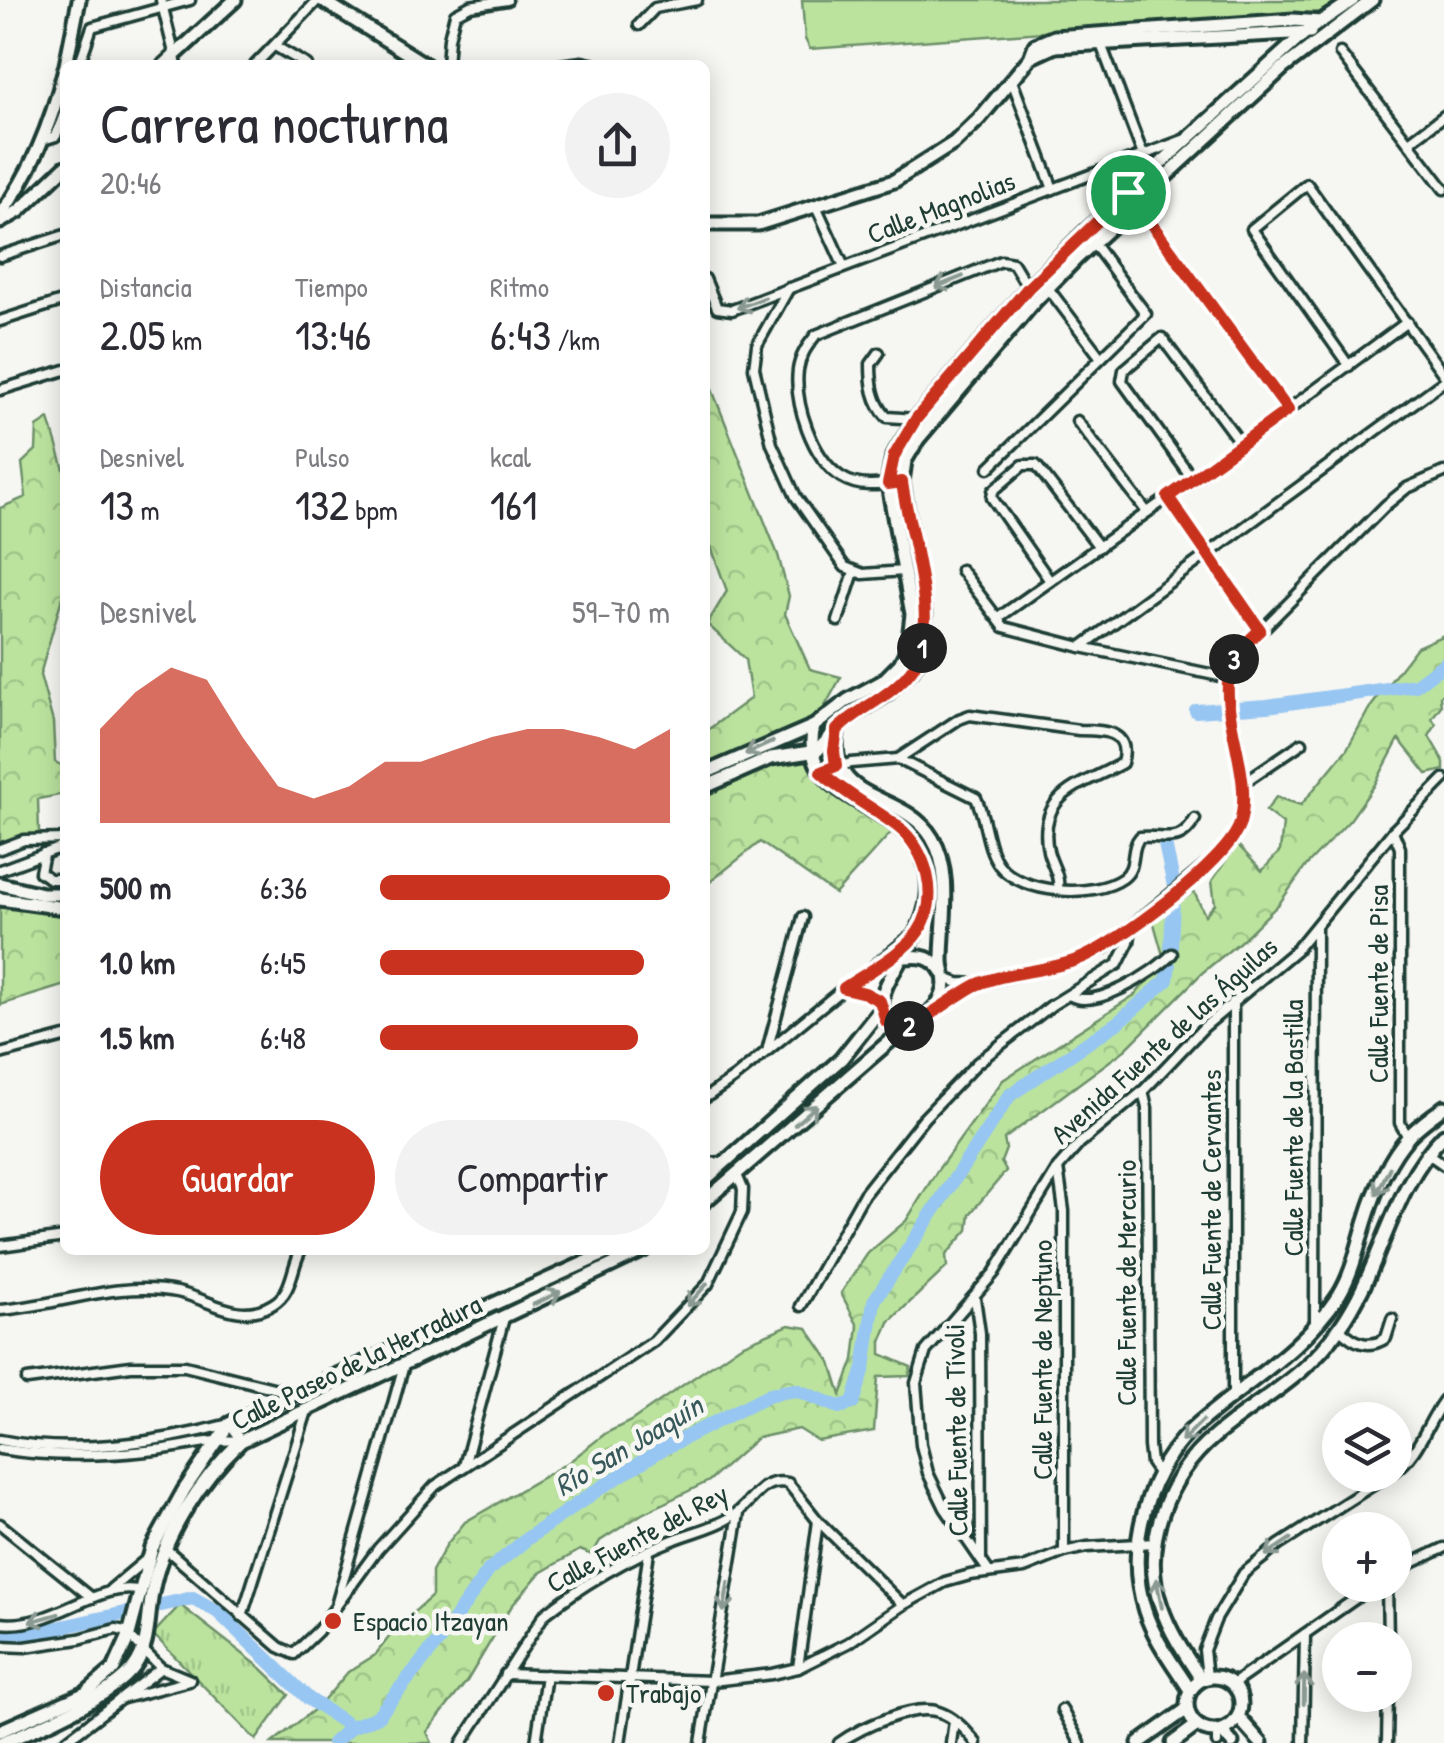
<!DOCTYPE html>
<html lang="es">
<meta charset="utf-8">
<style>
:root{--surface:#fff;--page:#f2f2f3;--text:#2b2b33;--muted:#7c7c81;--accent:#c8321e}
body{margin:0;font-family:"Patrick Hand",sans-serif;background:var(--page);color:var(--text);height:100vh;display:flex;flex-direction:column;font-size:38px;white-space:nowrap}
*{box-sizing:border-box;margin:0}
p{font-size:32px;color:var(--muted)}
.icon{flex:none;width:55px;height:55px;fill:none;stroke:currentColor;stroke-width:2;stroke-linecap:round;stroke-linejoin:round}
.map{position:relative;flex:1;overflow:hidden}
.drawer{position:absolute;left:60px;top:60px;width:650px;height:1195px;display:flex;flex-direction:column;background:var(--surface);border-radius:15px;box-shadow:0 5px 25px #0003}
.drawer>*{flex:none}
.buttons{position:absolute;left:1322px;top:1402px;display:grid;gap:20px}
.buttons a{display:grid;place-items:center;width:90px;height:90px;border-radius:50%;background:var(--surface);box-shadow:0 5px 25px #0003;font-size:50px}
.pin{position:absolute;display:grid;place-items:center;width:85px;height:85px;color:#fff;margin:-42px;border:5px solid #fff;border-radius:50%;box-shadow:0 2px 10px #0007}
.km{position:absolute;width:50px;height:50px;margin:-25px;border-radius:50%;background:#222;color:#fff;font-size:28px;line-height:50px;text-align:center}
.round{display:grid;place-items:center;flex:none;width:105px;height:105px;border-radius:52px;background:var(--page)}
.headline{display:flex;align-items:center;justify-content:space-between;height:170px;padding:0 40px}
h1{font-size:55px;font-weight:600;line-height:75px}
.stats{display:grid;grid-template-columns:repeat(3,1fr);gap:15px;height:170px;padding:10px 40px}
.stats div{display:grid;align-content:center}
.stats b{font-size:42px;font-weight:600}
.stats small{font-size:28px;font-weight:400}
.stats p{font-size:28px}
.chart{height:280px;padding:20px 40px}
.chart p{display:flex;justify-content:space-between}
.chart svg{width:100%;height:180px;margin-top:10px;fill:var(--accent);opacity:.7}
.action{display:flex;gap:20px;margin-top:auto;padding:20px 40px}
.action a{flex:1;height:115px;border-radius:60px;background:var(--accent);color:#fff;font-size:40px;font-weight:600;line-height:115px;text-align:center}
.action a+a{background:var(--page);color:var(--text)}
ul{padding:0 40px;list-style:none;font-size:32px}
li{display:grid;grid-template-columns:160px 120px 1fr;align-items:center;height:75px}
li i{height:25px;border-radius:12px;background:var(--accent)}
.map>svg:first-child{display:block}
</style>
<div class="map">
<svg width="1444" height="1743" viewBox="0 0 1444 1743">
<defs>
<pattern id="forest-crowns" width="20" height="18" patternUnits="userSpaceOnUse" patternTransform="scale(2.5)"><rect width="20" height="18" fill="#bbe39e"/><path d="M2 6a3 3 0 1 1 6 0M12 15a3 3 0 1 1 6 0" fill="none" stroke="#a0c489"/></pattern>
<pattern id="park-tufts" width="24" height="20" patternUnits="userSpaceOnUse" patternTransform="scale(2.5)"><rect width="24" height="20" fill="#bbe39e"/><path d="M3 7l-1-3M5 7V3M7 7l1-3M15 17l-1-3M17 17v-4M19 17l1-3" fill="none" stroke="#a0c489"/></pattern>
</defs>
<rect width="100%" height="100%" fill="#f6f6f2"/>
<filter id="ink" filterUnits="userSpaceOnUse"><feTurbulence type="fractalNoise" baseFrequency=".01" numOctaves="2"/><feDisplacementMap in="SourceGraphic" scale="20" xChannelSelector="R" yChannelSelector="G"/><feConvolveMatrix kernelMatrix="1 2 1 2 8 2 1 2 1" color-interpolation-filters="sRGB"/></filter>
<g filter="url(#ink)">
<!-- grass -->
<path fill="#bbe39e" stroke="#6d9069" stroke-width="2.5" d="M 802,0 L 1340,0 L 1320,12 L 810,49 L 805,39 Z"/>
<!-- forest -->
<g fill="url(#forest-crowns)" stroke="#6d9069" stroke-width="2.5">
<path d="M 705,372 L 778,555 L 789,596 L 785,614 L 810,669 L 841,677 L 814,726 L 705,773 L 705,732 L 751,698 L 745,659 L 707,624 L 727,591 L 705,530 Z"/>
<path d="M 49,419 L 65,473 L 65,587 L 40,675 L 53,722 L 55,762 L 65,767 L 65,794 L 38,799 L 39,833 L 0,845 L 0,508 L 26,497 L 22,463 L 36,450 L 37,427 Z"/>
<path d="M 1444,635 L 1444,693 L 1440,696 L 1441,706 L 1432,718 L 1436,725 L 1429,736 L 1444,762 L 1444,770 L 1427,774 L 1399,739 L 1374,786 L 1350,820 L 1306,866 L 1279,904 L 1242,940 L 1202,973 L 1126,1049 L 1004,1139 L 1006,1149 L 1001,1162 L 1006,1171 L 970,1214 L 968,1230 L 946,1255 L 947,1267 L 889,1322 L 881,1342 L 881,1354 L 911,1367 L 909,1376 L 878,1377 L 874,1431 L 818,1441 L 799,1429 L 757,1438 L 709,1481 L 642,1514 L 600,1541 L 592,1555 L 580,1550 L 540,1573 L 511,1607 L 467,1681 L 427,1732 L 432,1743 L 272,1743 L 320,1705 L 348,1672 L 375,1655 L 397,1627 L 432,1596 L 432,1571 L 447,1544 L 465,1522 L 569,1462 L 606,1433 L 631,1421 L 741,1345 L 789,1325 L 807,1328 L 831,1363 L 841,1395 L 854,1360 L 858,1326 L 841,1293 L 868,1253 L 906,1221 L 937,1171 L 1003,1080 L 1136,994 L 1164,959 L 1153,920 L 1194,892 L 1205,915 L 1215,904 L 1212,881 L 1237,844 L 1262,871 L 1280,851 L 1283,824 L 1266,811 L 1276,797 L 1301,805 L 1347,749 L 1369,709 L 1417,647 Z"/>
<path d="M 810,752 L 812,763 L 897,826 L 835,894 L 760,842 L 705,886 L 705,787 L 771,758 Z"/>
<path d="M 0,900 L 65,908 L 65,985 L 0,1005 Z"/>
</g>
<!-- park -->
<path fill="url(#park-tufts)" stroke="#6d9069" stroke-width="2.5" d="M 180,1605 L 261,1668 L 289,1695 L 256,1740 L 153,1634 Z"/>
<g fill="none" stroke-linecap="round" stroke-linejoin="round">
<!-- river -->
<g stroke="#97c6f2" stroke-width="14">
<path d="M 1196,711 L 1267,706 L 1416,685 L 1444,664"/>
<path d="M 1165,844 L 1174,886"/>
<path d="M 1171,948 L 1173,901"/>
<path d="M 0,1632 L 35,1633 L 193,1598 L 218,1612 L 309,1699 L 351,1727"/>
<path d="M 333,1743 L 351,1727 L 377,1717 L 441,1638 L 489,1570 L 528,1538 L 599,1489 L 659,1451 L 770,1394 L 796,1390 L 839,1407 L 853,1403 L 864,1368 L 874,1301 L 1010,1095 L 1120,1021 L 1167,980 L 1169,965"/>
</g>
<defs>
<g id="minor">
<path d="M 161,0 L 177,65"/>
<path d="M 639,25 L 655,8 L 697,0"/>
<path d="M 1101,44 L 1143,155"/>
<path d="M 275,46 L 307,65"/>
<path d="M 1340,53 L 1444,189"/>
<path d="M 79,65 L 92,27 L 190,0"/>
<path d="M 255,65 L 318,0"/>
<path d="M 447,65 L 449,38 L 455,14 L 470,6 L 507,0"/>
<path d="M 560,65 L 582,62 L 596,65"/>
<path d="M 1012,81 L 1053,189"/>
<path d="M 43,140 L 56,136 L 65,111"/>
<path d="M 1409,142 L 1444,116"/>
<path d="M 1137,203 L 1287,409"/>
<path d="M 817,208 L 844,267"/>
<path d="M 0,256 L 65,235"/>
<path d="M 705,279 L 717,308 L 732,310 L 1183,140"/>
<path d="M 789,288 L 757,345 L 754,368 L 772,444 L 796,497 L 845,567 L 863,574 L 904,571"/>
<path d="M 1048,288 L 1101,358"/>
<path d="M 0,321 L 65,300"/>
<path d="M 879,353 L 871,364 C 871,384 873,402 887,417 L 916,419"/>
<path d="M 1349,366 L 1252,229 L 1307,184 L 1444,375"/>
<path d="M 0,390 L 65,370"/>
<path d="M 1077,421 L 1147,512"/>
<path d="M 989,468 L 1146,314 L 1091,240"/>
<path d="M 1189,474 L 1122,381 L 1124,370 L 1162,338 L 1241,444"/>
<path d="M 902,482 C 881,485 860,489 841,477 C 812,458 794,403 798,370 C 800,356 807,346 816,335 L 1001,261 L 1013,263 L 1028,288"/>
<path d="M 1168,497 L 1260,630"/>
<path d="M 961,570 L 1004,627 L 1081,647 L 1229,678"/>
<path d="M 1050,581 L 992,498 L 993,491 L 1023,465 L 1036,465 L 1099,547"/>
<path d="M 998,618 L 1193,480 L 1407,322"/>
<path d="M 838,621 L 854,572"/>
<path d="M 1081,647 L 1444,381"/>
<path d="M 898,759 L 959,719 L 970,715 L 1079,730 C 1104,730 1131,731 1122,763 C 1085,785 1036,791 1048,851 C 1051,864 1060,875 1058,888"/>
<path d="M 821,772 L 851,763 L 898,759 L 976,798 C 986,818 986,848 999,865 C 1021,894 1094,899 1123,878 C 1138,867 1129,849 1140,837 C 1167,835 1180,846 1195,819"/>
<path d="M 1243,783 L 1302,743"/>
<path d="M 1393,831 L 1400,848 L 1400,1123 L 1408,1137"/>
<path d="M 0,849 L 24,840 L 65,839"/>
<path d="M 44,853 L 40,872 L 50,879 L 65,879"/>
<path d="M 0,870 L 65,846"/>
<path d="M 945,978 L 958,983 L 979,984 L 1076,961 L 1105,948 L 1222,852 C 1276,790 1207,716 1235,657 L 1386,505 L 1407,488 L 1444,472"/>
<path d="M 844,988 L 865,993 L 880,1001"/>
<path d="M 1069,995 C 1094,1011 1153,974 1172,954"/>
<path d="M 1233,1002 L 1233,1397"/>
<path d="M 939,1006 L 975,986"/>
<path d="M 768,1047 L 803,917"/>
<path d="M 0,1054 L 65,1037"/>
<path d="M 1143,1091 L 1147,1108 L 1149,1446 L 1151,1463 L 1158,1473"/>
<path d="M 705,1098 L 734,1078 L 844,988 L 876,967 L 899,964"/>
<path d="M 1427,1153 L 1444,1165"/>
<path d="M 705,1163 L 725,1162"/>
<path d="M 1058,1168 L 1064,1211 L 1064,1552"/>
<path d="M 0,1246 L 65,1237"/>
<path d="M 975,1298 L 980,1333 L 981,1560"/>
<path d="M 801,1306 L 864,1194 L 924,1118 L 977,1063 L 1052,1005 L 1118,964 L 1129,942 L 1131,929"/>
<path d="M 0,1310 C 59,1306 117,1280 177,1292 C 210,1299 239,1325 273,1304 C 293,1292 291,1268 301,1250"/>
<path d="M 1315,1323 L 1316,927"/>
<path d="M 1340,1329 C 1354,1342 1368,1350 1386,1338 L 1392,1319"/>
<path d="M 27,1380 L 131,1366 L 185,1366 L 293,1393"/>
<path d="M 0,1440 C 73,1455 158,1443 229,1424 L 241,1441"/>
<path d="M 0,1449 C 51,1457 105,1456 156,1450 C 185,1447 212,1438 241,1441"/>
<path d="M 464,1466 L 504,1318"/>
<path d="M 1395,1471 C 1420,1453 1426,1424 1444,1400"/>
<path d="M 0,1524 L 92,1598"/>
<path d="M 165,1548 L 279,1647 L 294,1654 L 318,1631 L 378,1549 L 435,1486 L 654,1341 L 708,1284 L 742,1212 L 743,1189 L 737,1175"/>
<path d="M 1395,1571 L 1444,1548"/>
<path d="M 989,1572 L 945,1508 L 928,1473 L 921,1445 L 916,1383 L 926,1351 L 994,1273 L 1058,1168 L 1080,1143 L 1143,1091 L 1204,1027 L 1296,950 L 1393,831 L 1444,779"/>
<path d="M 1387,1585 L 1388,1640"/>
<path d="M 111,1589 L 149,1557"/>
<path d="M 337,1602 L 404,1365"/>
<path d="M 242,1616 L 307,1411"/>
<path d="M 0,1623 C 53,1630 98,1579 142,1591"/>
<path d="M 0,1646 L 25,1647 L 79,1639 L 116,1629 L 124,1631 L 161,1668 L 190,1680"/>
<path d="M 798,1668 L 818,1521"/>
<path d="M 505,1674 L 712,1681 L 772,1674 L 798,1668 L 848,1643 L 903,1605 L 945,1582 L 970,1575 L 1024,1568 L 1064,1552 L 1087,1547 L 1155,1543"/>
<path d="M 1207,1677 L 1204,1650 L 1216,1619 L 1244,1573 L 1279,1545 L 1389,1475"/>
<path d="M 1233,1684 L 1375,1585"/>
<path d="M 120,1699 L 189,1681"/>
<path d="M 1062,1710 L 1080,1743"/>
<path d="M 1217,1731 L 1217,1743"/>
<path d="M 63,1743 L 161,1668"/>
<path d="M 462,1743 L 544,1615 C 578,1587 631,1556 673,1540 C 692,1532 714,1528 731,1517 C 753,1505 759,1477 788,1483 L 818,1521 L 903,1605"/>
<path d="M 536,1743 L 546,1675"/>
<path d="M 620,1743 L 649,1552"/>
<path d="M 701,1743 L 739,1513"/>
<path d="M 839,1743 C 860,1728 914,1703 939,1712 C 954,1717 967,1731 976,1743"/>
<path d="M 951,1743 L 954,1721"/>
<path d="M 1303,1743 L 1305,1634"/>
<path d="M 1387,1743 L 1388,1695"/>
</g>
<g id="secondary">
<path d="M 322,0 L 426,65"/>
<path d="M 1031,57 L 1055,46 L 1310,32"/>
<path d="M 66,65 L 79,0"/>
<path d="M 164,65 L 235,0"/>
<path d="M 0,215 C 33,171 52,122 65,68"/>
<path d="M 0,222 L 19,211 L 65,167"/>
<path d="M 705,224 L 758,224 L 894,181 L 954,143 L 979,119 L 1030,58 L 1035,45 L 1054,37 L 1293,20 L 1321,22"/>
<path d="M 814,726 C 796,802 902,801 923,858 C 951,932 861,979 886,1021 L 897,1027 L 906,1027"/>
<path d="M 705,773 L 814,726 L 848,700 L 883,681 L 900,664 L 908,648 L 912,614 L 888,484 L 893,456 L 916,419 L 1028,288 L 1085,232 L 1307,31 L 1353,0"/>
<path d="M 705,787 L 771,758 L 817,751 L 845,721 L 887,694 L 912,670 L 921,654 L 925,614 L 902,482 L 905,461 L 918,439 L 1035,301 L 1077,258 L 1283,68 L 1372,0"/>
<path d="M 0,884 L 42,894 L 65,894"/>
<path d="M 0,899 L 65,908"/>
<path d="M 905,957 C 921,955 933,957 942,972"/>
<path d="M 876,967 L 910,939"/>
<path d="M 705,1180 L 841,1059 L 880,1010"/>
<path d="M 705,1201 L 906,1027 C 923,1019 939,1009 944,990 C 947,980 942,971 942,960 C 942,922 953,872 932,838 C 904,790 827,806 837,733"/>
<circle cx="1214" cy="1704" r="27"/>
<path d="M 1201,1679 C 1186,1656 1170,1633 1161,1606 C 1139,1546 1168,1475 1215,1436 C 1261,1397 1304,1380 1340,1327 C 1383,1266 1390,1189 1444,1135"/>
<path d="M 1190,1690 C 1174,1665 1154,1639 1145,1611 C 1124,1546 1148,1466 1199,1423 C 1248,1381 1302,1351 1339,1295 C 1354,1271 1358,1244 1367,1217 C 1375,1190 1390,1157 1409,1136 C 1419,1125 1433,1116 1444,1107"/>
<path d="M 1238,1717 L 1261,1743"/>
<path d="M 1221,1730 L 1232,1743"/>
<path d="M 0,1731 L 86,1693 L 114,1669 L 128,1638 L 152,1548 L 184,1490 L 229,1424 L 613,1250"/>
<path d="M 0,1743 C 35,1730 113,1696 134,1667 C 150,1645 147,1619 152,1593 C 162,1537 200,1480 241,1441 L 644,1250"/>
<path d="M 1139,1743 L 1187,1709"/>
<path d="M 1173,1743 L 1197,1725"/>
</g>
</defs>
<!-- minor casing -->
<use href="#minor" stroke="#1f3d34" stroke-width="15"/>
<!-- secondary casing -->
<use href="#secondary" stroke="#1f3d34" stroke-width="19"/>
<!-- minor -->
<use href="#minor" stroke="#f6f6f2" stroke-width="8"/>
<!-- secondary -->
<use href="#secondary" stroke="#f6f6f2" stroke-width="11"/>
</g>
<!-- one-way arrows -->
<defs><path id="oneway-shaft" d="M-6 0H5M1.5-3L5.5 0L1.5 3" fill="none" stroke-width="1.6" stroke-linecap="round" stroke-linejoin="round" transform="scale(2.5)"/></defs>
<g stroke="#8a9a93">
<use href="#oneway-shaft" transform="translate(949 282) rotate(158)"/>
<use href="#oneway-shaft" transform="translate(751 303) rotate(159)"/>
<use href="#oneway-shaft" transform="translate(759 748) rotate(156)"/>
<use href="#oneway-shaft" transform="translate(806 1115) rotate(-41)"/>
<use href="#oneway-shaft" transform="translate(1383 1181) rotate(116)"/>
<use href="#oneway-shaft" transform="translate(697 1295) rotate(132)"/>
<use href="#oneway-shaft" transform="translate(547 1298) rotate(-26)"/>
<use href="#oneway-shaft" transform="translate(1192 1431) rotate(135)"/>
<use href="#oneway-shaft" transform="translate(1278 1547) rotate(146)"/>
<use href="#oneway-shaft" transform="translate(1159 1593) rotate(-101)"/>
<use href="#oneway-shaft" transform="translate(726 1597) rotate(99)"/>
<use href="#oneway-shaft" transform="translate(44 1618) rotate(164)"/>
<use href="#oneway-shaft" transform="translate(1304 1689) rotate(-89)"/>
</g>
</g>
<g fill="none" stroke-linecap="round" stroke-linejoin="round" filter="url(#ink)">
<defs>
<path id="route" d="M 1128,192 L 1288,410 L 1168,497 L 1260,630 C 1250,640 1236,651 1231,665 C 1217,713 1254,772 1240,823 C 1230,860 1116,945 1079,959 C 1047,972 1008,971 976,985 C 954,996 918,1028 896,1028 L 886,1021 L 880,1001 L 865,993 L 844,988 C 865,974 904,953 918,932 C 941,899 927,849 897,826 C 872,807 845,794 821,772 L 836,766 L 834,751 L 837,730 C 859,708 890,697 910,672 C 945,630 908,533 902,482 L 888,484 L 894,456 L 916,419 L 1028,288 Z"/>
</defs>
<!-- route casing -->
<use href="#route" stroke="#fff" stroke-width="20"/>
<!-- route -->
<use href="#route" stroke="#c8321e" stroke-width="12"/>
</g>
<!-- markers -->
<g fill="#c8321e" stroke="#f6f6f2" stroke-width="4">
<circle cx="333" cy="1621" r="10"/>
<circle cx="606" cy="1693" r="10"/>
</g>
<g text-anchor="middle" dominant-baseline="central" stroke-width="9" stroke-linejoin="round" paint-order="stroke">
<!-- street labels -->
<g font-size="28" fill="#1f3d34" stroke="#f6f6f2">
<text transform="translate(941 207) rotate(-21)">Calle Magnolias</text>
<text transform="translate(1378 984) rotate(-90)">Calle Fuente de Pisa</text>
<text transform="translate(1164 1040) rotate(-42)">Avenida Fuente de las Águilas</text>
<text transform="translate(1293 1128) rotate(-90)">Calle Fuente de la Bastilla</text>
<text transform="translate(1211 1200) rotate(-90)">Calle Fuente de Cervantes</text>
<text transform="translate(1126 1283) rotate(-90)">Calle Fuente de Mercurio</text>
<text transform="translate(1042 1360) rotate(-90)">Calle Fuente de Neptuno</text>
<text transform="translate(356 1362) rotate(-26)">Calle Paseo de la Herradura</text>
<text transform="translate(956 1430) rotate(-91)">Calle Fuente de Tívoli</text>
<text transform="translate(637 1538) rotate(-28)">Calle Fuente del Rey</text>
</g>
<!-- poi labels -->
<g font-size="28" fill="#1f3d34" stroke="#f6f6f2" text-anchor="start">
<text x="353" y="1621">Espacio Itzayan</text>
<text x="626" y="1693">Trabajo</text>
</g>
<!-- water labels -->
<g font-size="30" font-style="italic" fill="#37585a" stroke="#f6f6f2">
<text transform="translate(628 1445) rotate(-31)">Río San Joaquín</text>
</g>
</g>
</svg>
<div class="buttons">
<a><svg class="icon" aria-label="layers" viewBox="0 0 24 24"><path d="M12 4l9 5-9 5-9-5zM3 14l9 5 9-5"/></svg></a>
<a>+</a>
<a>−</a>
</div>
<div class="pin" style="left:1128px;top:192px;background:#1e9e55"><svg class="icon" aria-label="arrive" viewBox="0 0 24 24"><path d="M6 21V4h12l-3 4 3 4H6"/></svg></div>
<b class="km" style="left:922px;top:648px">1</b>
<b class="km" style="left:909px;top:1026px">2</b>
<b class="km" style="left:1234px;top:659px">3</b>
<section class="drawer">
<div class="headline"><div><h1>Carrera nocturna</h1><p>20:46</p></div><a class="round"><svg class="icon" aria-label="share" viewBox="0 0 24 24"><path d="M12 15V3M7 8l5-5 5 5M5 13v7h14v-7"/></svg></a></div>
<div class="stats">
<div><p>Distancia</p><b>2.05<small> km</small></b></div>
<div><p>Tiempo</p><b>13:46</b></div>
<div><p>Ritmo</p><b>6:43<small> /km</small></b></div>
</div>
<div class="stats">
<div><p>Desnivel</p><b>13<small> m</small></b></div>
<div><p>Pulso</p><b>132<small> bpm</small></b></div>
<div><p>kcal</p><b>161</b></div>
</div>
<div class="chart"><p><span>Desnivel</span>59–70 m</p>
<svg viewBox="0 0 160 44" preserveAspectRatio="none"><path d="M0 44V21L10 12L20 6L30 9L40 23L50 35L60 38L70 35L80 29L90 29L100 26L110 23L120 21L130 21L140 23L150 26L160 21V44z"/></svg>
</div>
<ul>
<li><b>500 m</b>6:36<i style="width:100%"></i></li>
<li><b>1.0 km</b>6:45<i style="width:91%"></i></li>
<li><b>1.5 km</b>6:48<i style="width:89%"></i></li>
</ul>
<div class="action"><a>Guardar</a><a>Compartir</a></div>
</section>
</div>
